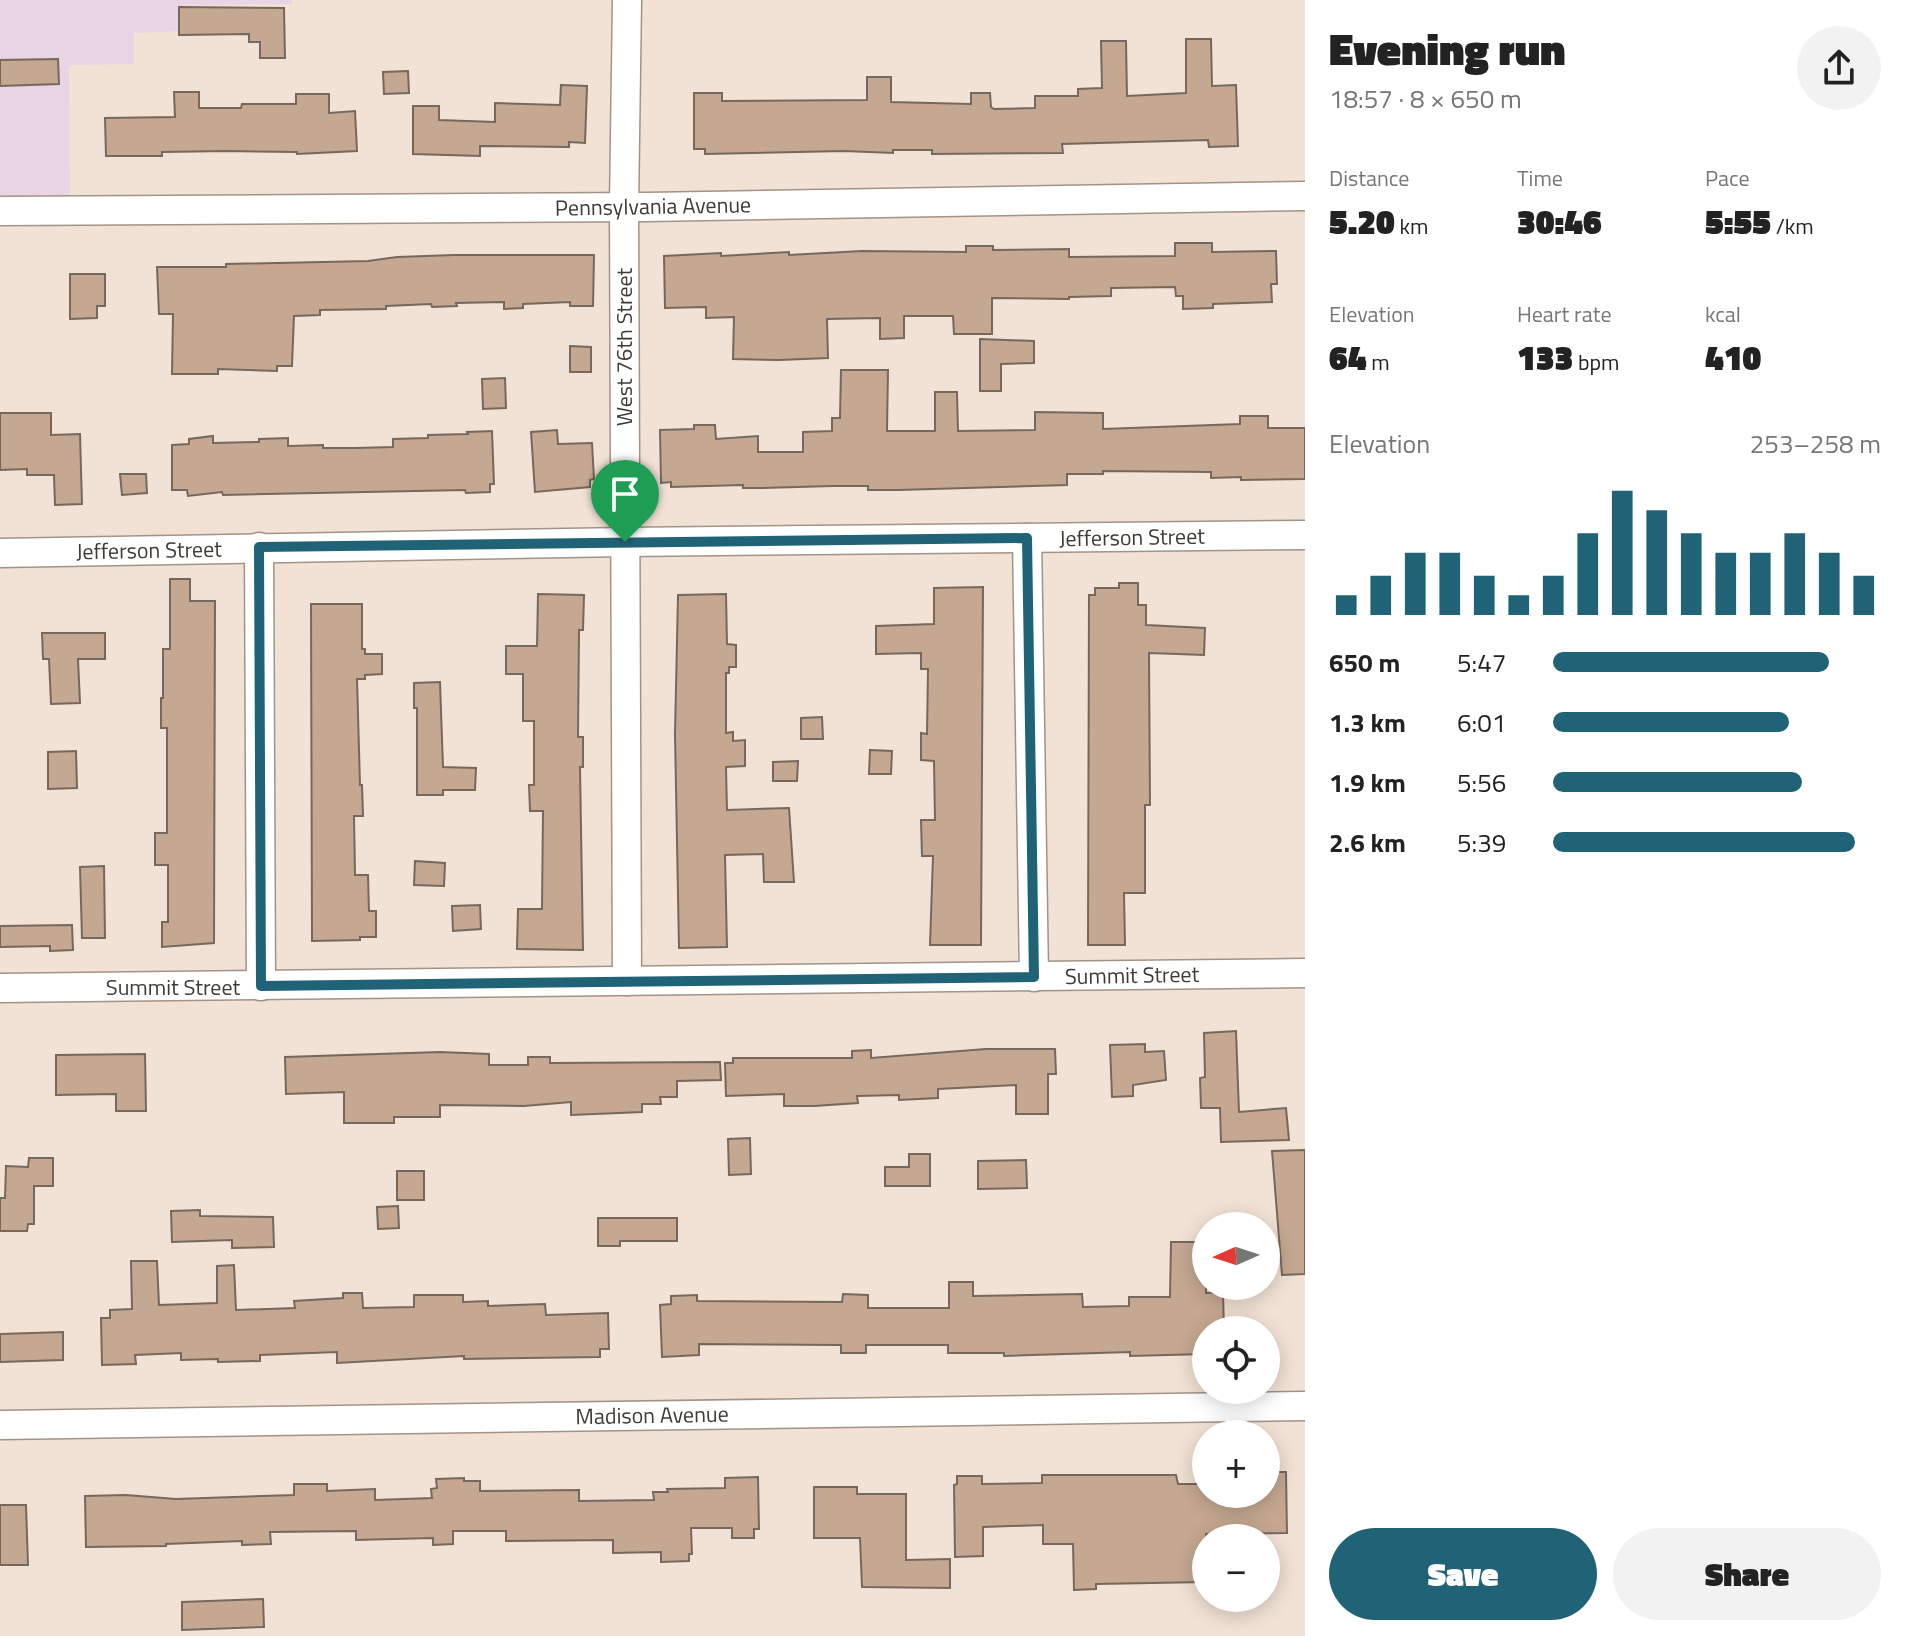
<!DOCTYPE html>
<meta charset="utf-8">
<style>
:root{--surface:#fff;--page:#f2f2f2;--text:#222;--muted:#767676;--accent:#206376}
body{margin:0;font-family:"Titillium Web",sans-serif;background:var(--page);color:var(--text);height:100vh;display:flex;flex-direction:column;font-size:30px;white-space:nowrap}
*{box-sizing:border-box;margin:0}
p{font-size:26px;color:var(--muted)}
.icon{flex:none;width:44px;height:44px;fill:none;stroke:currentColor;stroke-width:2;stroke-linecap:round;stroke-linejoin:round}
.map{position:relative;flex:1;overflow:hidden}
.side{display:flex;flex-direction:column;background:var(--surface);width:600px}
.side>*{flex:none}
.needle{width:52px;rotate:267deg}
.controls{position:absolute;left:1192px;top:1212px;display:grid;gap:16px}
.controls a{display:grid;place-items:center;width:88px;height:88px;border-radius:50%;background:var(--surface);box-shadow:0 4px 20px #0003;font-size:40px}
.pin{position:absolute;display:grid;place-items:center;width:68px;height:68px;color:#fff;margin:-82px -34px;border-radius:50% 50% 50% 0;rotate:-45deg;box-shadow:0 0 8px #0007}
.pin .icon{rotate:45deg}
.round{display:grid;place-items:center;flex:none;width:84px;height:84px;border-radius:42px;background:var(--page)}
.head{display:flex;align-items:center;justify-content:space-between;height:136px;padding:0 24px}
h1{font-size:44px;font-weight:800;line-height:60px}
.figures{display:grid;grid-template-columns:repeat(3,1fr);gap:12px;height:136px;padding:8px 24px}
.figures div{display:grid;align-content:center}
.figures b{font-size:34px;font-weight:800}
.figures small{font-size:22px;font-weight:400}
.figures p{font-size:22px}
.chart{height:224px;padding:16px 24px}
.chart p{display:flex;justify-content:space-between}
.chart svg{width:100%;height:144px;margin-top:8px;stroke:var(--accent);stroke-width:6}
.button{display:flex;gap:16px;margin-top:auto;padding:16px 24px}
.button a{flex:1;height:92px;border-radius:48px;background:var(--accent);color:#fff;font-size:32px;font-weight:800;line-height:92px;text-align:center}
.button a+a{background:var(--page);color:var(--text)}
ul{padding:0 24px;list-style:none;font-size:26px}
li{display:grid;grid-template-columns:128px 96px 1fr;align-items:center;height:60px}
li i{height:20px;border-radius:10px;background:var(--accent)}
main{display:flex;flex:1;min-height:0}
.map>svg:first-child{display:block}
</style>
<main>
<div class="map">
<svg width="1305" height="1636" viewBox="0 0 1305 1636">
<rect width="100%" height="100%" fill="#f2e2d5"/>
<!-- commercial -->
<path fill="#e8d4e4" d="M 0,0 L 292,0 L 292,4 L 184,5 L 183,31 L 134,33 L 134,64 L 69,65 L 70,196 L 0,196 Z"/>
<!-- building -->
<g fill="#c5a891" stroke="#76685d" stroke-width="2">
<path d="M 179,7 L 284,8 L 285,58 L 260,58 L 260,42 L 249,42 L 249,34 L 179,35 Z"/>
<path d="M 1186,39 L 1211,39 L 1212,86 L 1236,85 L 1238,146 L 1209,147 L 1208,140 L 1062,144 L 1063,153 L 932,154 L 932,150 L 893,150 L 893,153 L 844,151 L 705,154 L 705,149 L 694,149 L 694,93 L 722,93 L 722,101 L 867,100 L 867,77 L 891,77 L 891,102 L 971,104 L 971,93 L 990,93 L 991,107 L 994,109 L 1035,108 L 1035,96 L 1078,96 L 1078,89 L 1102,88 L 1101,41 L 1126,41 L 1127,96 L 1186,93 Z"/>
<path d="M 58,59 L 59,84 L 0,86 L 0,60 Z"/>
<path d="M 408,71 L 409,93 L 384,94 L 383,72 Z"/>
<path d="M 561,85 L 587,86 L 585,143 L 569,142 L 569,147 L 480,146 L 480,156 L 413,154 L 413,106 L 439,106 L 439,120 L 495,122 L 495,103 L 560,105 Z"/>
<path d="M 174,92 L 199,92 L 199,108 L 241,108 L 242,104 L 296,104 L 296,94 L 329,94 L 329,113 L 355,111 L 357,151 L 297,154 L 297,152 L 227,151 L 162,152 L 162,156 L 106,156 L 105,118 L 175,117 Z"/>
<path d="M 1175,243 L 1212,243 L 1212,252 L 1276,251 L 1277,284 L 1271,284 L 1272,302 L 1213,304 L 1213,308 L 1183,309 L 1183,296 L 1176,296 L 1175,287 L 1111,288 L 1111,296 L 1069,297 L 1069,299 L 992,298 L 992,334 L 954,334 L 953,316 L 904,316 L 904,338 L 880,339 L 880,318 L 827,319 L 828,358 L 779,360 L 733,359 L 734,317 L 706,318 L 706,307 L 665,308 L 664,256 L 721,253 L 721,256 L 789,252 L 789,255 L 862,251 L 966,252 L 966,246 L 993,246 L 993,250 L 1069,249 L 1069,257 L 1175,256 Z"/>
<path d="M 454,255 L 594,255 L 593,306 L 570,306 L 570,302 L 523,304 L 523,308 L 504,309 L 504,302 L 456,303 L 457,306 L 432,307 L 431,304 L 386,306 L 386,309 L 320,310 L 320,315 L 294,316 L 292,366 L 277,366 L 277,371 L 218,369 L 218,374 L 172,374 L 173,314 L 159,314 L 157,267 L 226,267 L 226,264 L 368,261 L 397,257 Z"/>
<path d="M 70,274 L 105,274 L 105,306 L 97,306 L 97,318 L 70,319 Z"/>
<path d="M 980,339 L 1034,341 L 1034,363 L 1001,364 L 1001,391 L 980,391 Z"/>
<path d="M 570,346 L 591,347 L 591,372 L 570,372 Z"/>
<path d="M 841,370 L 888,370 L 887,431 L 935,431 L 935,392 L 957,392 L 958,431 L 1035,430 L 1035,412 L 1103,413 L 1103,429 L 1240,424 L 1240,416 L 1268,416 L 1268,428 L 1305,428 L 1305,479 L 1241,480 L 1241,477 L 1211,478 L 1211,472 L 1103,471 L 1103,474 L 1067,474 L 1067,485 L 898,490 L 868,490 L 868,486 L 833,486 L 762,488 L 743,488 L 743,485 L 671,487 L 671,482 L 661,483 L 660,430 L 694,429 L 694,425 L 715,425 L 716,439 L 758,436 L 758,452 L 803,452 L 803,432 L 832,431 L 832,418 L 840,418 Z"/>
<path d="M 505,378 L 506,408 L 483,409 L 482,379 Z"/>
<path d="M 0,413 L 51,413 L 51,435 L 80,434 L 82,504 L 55,505 L 54,475 L 27,475 L 27,469 L 0,470 Z"/>
<path d="M 557,430 L 558,444 L 592,443 L 594,479 L 590,480 L 590,487 L 535,492 L 531,432 Z"/>
<path d="M 492,431 L 494,484 L 490,484 L 490,492 L 466,493 L 465,490 L 223,495 L 222,492 L 188,496 L 187,490 L 172,490 L 172,445 L 189,444 L 189,439 L 213,436 L 213,443 L 259,442 L 259,439 L 288,438 L 288,446 L 323,445 L 323,448 L 356,448 L 393,447 L 393,439 L 428,438 L 428,435 L 468,434 L 467,432 Z"/>
<path d="M 120,474 L 146,474 L 147,493 L 122,495 Z"/>
<path d="M 170,579 L 190,579 L 190,601 L 215,601 L 214,943 L 162,947 L 162,922 L 168,922 L 168,865 L 155,865 L 155,833 L 167,833 L 167,728 L 161,728 L 161,698 L 163,698 L 163,649 L 170,649 Z"/>
<path d="M 1119,583 L 1138,583 L 1138,605 L 1146,605 L 1146,625 L 1205,628 L 1204,655 L 1149,653 L 1150,805 L 1145,805 L 1145,893 L 1124,893 L 1125,945 L 1088,945 L 1089,595 L 1095,595 L 1095,588 L 1119,588 Z"/>
<path d="M 983,587 L 981,945 L 930,945 L 933,856 L 922,856 L 921,820 L 935,820 L 934,761 L 921,760 L 921,733 L 927,734 L 928,669 L 921,669 L 921,653 L 876,654 L 876,626 L 934,624 L 934,588 Z"/>
<path d="M 538,594 L 584,595 L 583,630 L 579,630 L 578,737 L 583,737 L 583,767 L 580,767 L 583,950 L 517,949 L 518,909 L 542,909 L 543,811 L 530,811 L 529,785 L 534,785 L 534,721 L 523,721 L 523,674 L 506,674 L 506,646 L 537,646 Z"/>
<path d="M 726,594 L 727,644 L 736,645 L 736,667 L 729,667 L 729,673 L 726,673 L 726,733 L 733,732 L 733,741 L 745,740 L 745,766 L 726,767 L 727,810 L 789,808 L 794,882 L 764,882 L 763,854 L 725,855 L 727,947 L 679,948 L 675,734 L 678,595 Z"/>
<path d="M 311,604 L 362,604 L 362,649 L 365,649 L 365,654 L 382,654 L 382,674 L 365,675 L 365,679 L 357,679 L 360,785 L 362,785 L 363,816 L 354,816 L 355,875 L 368,875 L 369,911 L 376,911 L 376,937 L 360,937 L 360,940 L 312,941 Z"/>
<path d="M 42,633 L 105,633 L 105,659 L 78,659 L 80,703 L 51,704 L 49,659 L 43,659 Z"/>
<path d="M 440,682 L 443,767 L 476,768 L 475,790 L 443,790 L 443,795 L 417,795 L 417,708 L 414,708 L 414,683 Z"/>
<path d="M 822,717 L 823,739 L 801,739 L 801,718 Z"/>
<path d="M 870,750 L 892,751 L 891,774 L 869,774 Z"/>
<path d="M 76,751 L 77,788 L 48,789 L 48,752 Z"/>
<path d="M 798,761 L 797,781 L 773,781 L 773,762 Z"/>
<path d="M 415,861 L 445,863 L 444,886 L 414,885 Z"/>
<path d="M 104,866 L 105,938 L 82,938 L 80,867 Z"/>
<path d="M 480,905 L 481,929 L 453,931 L 452,906 Z"/>
<path d="M 72,925 L 73,950 L 50,951 L 50,946 L 0,947 L 0,926 Z"/>
<path d="M 1236,1031 L 1239,1112 L 1286,1108 L 1289,1140 L 1221,1142 L 1220,1108 L 1201,1108 L 1200,1078 L 1205,1077 L 1204,1033 Z"/>
<path d="M 1145,1044 L 1145,1052 L 1164,1051 L 1166,1080 L 1133,1085 L 1133,1096 L 1112,1097 L 1110,1045 Z"/>
<path d="M 986,1049 L 1055,1049 L 1056,1074 L 1048,1074 L 1048,1114 L 1016,1114 L 1016,1085 L 938,1089 L 938,1098 L 899,1100 L 899,1095 L 857,1096 L 858,1103 L 814,1106 L 784,1106 L 784,1094 L 726,1096 L 725,1063 L 733,1063 L 733,1058 L 852,1058 L 852,1051 L 871,1050 L 871,1058 Z"/>
<path d="M 440,1052 L 489,1054 L 489,1065 L 528,1065 L 528,1057 L 550,1057 L 550,1063 L 720,1062 L 721,1080 L 677,1081 L 677,1097 L 660,1097 L 661,1104 L 642,1104 L 642,1112 L 571,1115 L 571,1102 L 524,1106 L 440,1105 L 440,1117 L 394,1117 L 394,1123 L 344,1123 L 344,1092 L 286,1094 L 285,1057 Z"/>
<path d="M 145,1054 L 146,1111 L 116,1111 L 116,1094 L 56,1095 L 56,1055 Z"/>
<path d="M 750,1138 L 751,1174 L 729,1175 L 728,1139 Z"/>
<path d="M 1305,1150 L 1305,1274 L 1282,1275 L 1272,1151 Z"/>
<path d="M 909,1154 L 930,1154 L 930,1186 L 885,1186 L 885,1167 L 909,1167 Z"/>
<path d="M 29,1158 L 53,1158 L 53,1186 L 34,1186 L 34,1224 L 28,1224 L 27,1231 L 0,1231 L 0,1198 L 5,1198 L 6,1166 L 28,1167 Z"/>
<path d="M 1026,1160 L 1027,1188 L 978,1189 L 978,1161 Z"/>
<rect x="397" y="1171" width="27" height="29"/>
<path d="M 398,1206 L 399,1228 L 378,1229 L 377,1207 Z"/>
<path d="M 200,1210 L 200,1216 L 273,1217 L 274,1247 L 232,1248 L 232,1240 L 172,1242 L 171,1211 Z"/>
<path d="M 598,1218 L 677,1218 L 677,1241 L 620,1241 L 620,1246 L 598,1246 Z"/>
<path d="M 1171,1242 L 1206,1242 L 1206,1293 L 1223,1292 L 1224,1330 L 1206,1330 L 1206,1354 L 1130,1356 L 1130,1352 L 1004,1356 L 1004,1353 L 948,1353 L 948,1345 L 866,1345 L 866,1353 L 841,1353 L 841,1345 L 699,1344 L 699,1355 L 662,1357 L 660,1305 L 671,1304 L 671,1296 L 697,1295 L 697,1301 L 842,1302 L 843,1294 L 868,1295 L 868,1308 L 949,1308 L 949,1282 L 973,1282 L 973,1296 L 1082,1294 L 1083,1307 L 1129,1306 L 1129,1297 L 1170,1297 Z"/>
<path d="M 131,1261 L 157,1261 L 159,1305 L 217,1303 L 217,1266 L 234,1265 L 236,1310 L 295,1308 L 294,1301 L 343,1298 L 343,1293 L 362,1293 L 363,1308 L 414,1307 L 414,1295 L 463,1295 L 463,1302 L 488,1301 L 488,1306 L 545,1304 L 546,1315 L 608,1313 L 609,1349 L 600,1349 L 600,1357 L 464,1359 L 464,1356 L 337,1363 L 337,1352 L 260,1355 L 260,1361 L 218,1362 L 218,1359 L 181,1360 L 181,1353 L 135,1355 L 136,1364 L 102,1365 L 101,1318 L 110,1318 L 110,1310 L 132,1309 Z"/>
<path d="M 63,1332 L 63,1360 L 0,1362 L 0,1334 Z"/>
<path d="M 1266,1472 L 1286,1472 L 1287,1533 L 1206,1534 L 1206,1582 L 1096,1584 L 1096,1589 L 1074,1590 L 1073,1544 L 1043,1544 L 1043,1525 L 983,1527 L 983,1556 L 955,1557 L 954,1485 L 957,1484 L 957,1476 L 982,1476 L 982,1484 L 1042,1483 L 1042,1475 L 1176,1475 L 1178,1484 L 1206,1484 L 1206,1494 L 1266,1494 Z"/>
<path d="M 758,1477 L 759,1529 L 754,1529 L 754,1538 L 732,1538 L 732,1528 L 691,1528 L 692,1554 L 689,1554 L 689,1561 L 661,1562 L 661,1552 L 613,1553 L 613,1540 L 506,1541 L 506,1531 L 453,1531 L 453,1544 L 433,1545 L 433,1538 L 356,1540 L 356,1531 L 270,1532 L 271,1544 L 242,1545 L 242,1541 L 166,1544 L 166,1546 L 86,1547 L 85,1496 L 126,1495 L 176,1499 L 294,1495 L 294,1484 L 327,1484 L 327,1491 L 375,1489 L 375,1500 L 432,1498 L 431,1489 L 437,1488 L 436,1479 L 464,1478 L 464,1481 L 480,1481 L 480,1491 L 579,1490 L 579,1501 L 654,1500 L 653,1492 L 668,1492 L 667,1489 L 725,1488 L 725,1478 Z"/>
<path d="M 814,1487 L 857,1487 L 857,1494 L 906,1494 L 906,1560 L 950,1559 L 950,1588 L 862,1587 L 860,1538 L 814,1538 Z"/>
<path d="M 0,1505 L 26,1505 L 28,1565 L 0,1565 Z"/>
<path d="M 263,1599 L 264,1627 L 182,1630 L 182,1602 Z"/>
</g>
<g fill="none" stroke-linecap="round" stroke-linejoin="round">
<defs>
<g id="minor">
<path d="M 627,0 L 624,207 L 627,981"/>
<path d="M 0,211 L 647,207 L 1305,196"/>
<path d="M 1027,538 L 1034,977"/>
<path d="M 259,547 L 261,986"/>
<path d="M 0,553 L 625,542 L 1305,535"/>
<path d="M 0,988 L 1305,973"/>
<path d="M 0,1425 L 1305,1406"/>
</g>
</defs>
<!-- minor casing -->
<use href="#minor" stroke="#a29387" stroke-width="31"/>
<!-- minor -->
<use href="#minor" stroke="#fff" stroke-width="28"/>
</g>
<g fill="none" stroke-linecap="round" stroke-linejoin="round">
<defs>
<path id="route" d="M 1027,538 L 1034,977 L 261,986 L 259,547 Z"/>
</defs>
<!-- route casing -->
<use href="#route" stroke="#fff" stroke-width="16"/>
<!-- route -->
<use href="#route" stroke="#206376" stroke-width="10"/>
</g>
<g text-anchor="middle" dominant-baseline="central" stroke-width="6" stroke-linejoin="round" paint-order="stroke">
<!-- street labels -->
<g font-size="22" fill="#403a35" stroke="#fff">
<text transform="translate(653 206) rotate(-1)">Pennsylvania Avenue</text>
<text transform="translate(624 347) rotate(-90)">West 76th Street</text>
<text transform="translate(1132 537) rotate(-1)">Jefferson Street</text>
<text transform="translate(149 550) rotate(-1)">Jefferson Street</text>
<text transform="translate(1132 975) rotate(-1)">Summit Street</text>
<text x="173" y="987">Summit Street</text>
<text transform="translate(652 1415) rotate(-1)">Madison Avenue</text>
</g>
</g>
</svg>
<div class="controls">
<a><svg class="needle" viewBox="-14 -14 28 28"><path d="M0-13l5 13h-10z" fill="#e53935"/><path d="M0 13l5-13h-10z" fill="#767676"/></svg></a>
<a><svg class="icon" aria-label="locate" viewBox="0 0 24 24"><circle cx="12" cy="12" r="6"/><path d="M12 2v4M12 18v4M2 12h4M18 12h4"/></svg></a>
<a>+</a>
<a>−</a>
</div>
<div class="pin" style="left:625px;top:542px;background:#1e9e55"><svg class="icon" aria-label="arrive" viewBox="0 0 24 24"><path d="M6 21V4h12l-3 4 3 4H6"/></svg></div>
</div>
<section class="side">
<div class="head"><div><h1>Evening run</h1><p>18:57 · 8 × 650 m</p></div><a class="round"><svg class="icon" aria-label="share" viewBox="0 0 24 24"><path d="M12 15V3M7 8l5-5 5 5M5 13v7h14v-7"/></svg></a></div>
<div class="figures">
<div><p>Distance</p><b>5.20<small> km</small></b></div>
<div><p>Time</p><b>30:46</b></div>
<div><p>Pace</p><b>5:55<small> /km</small></b></div>
</div>
<div class="figures">
<div><p>Elevation</p><b>64<small> m</small></b></div>
<div><p>Heart rate</p><b>133<small> bpm</small></b></div>
<div><p>kcal</p><b>410</b></div>
</div>
<div class="chart"><p><span>Elevation</span>253–258 m</p>
<svg viewBox="0 0 160 44" preserveAspectRatio="none"><path d="M5 44V38M15 44V32M25 44V25M35 44V25M45 44V32M55 44V38M65 44V32M75 44V19M85 44V6M95 44V12M105 44V19M115 44V25M125 44V25M135 44V19M145 44V25M155 44V32"/></svg>
</div>
<ul>
<li><b>650 m</b>5:47<i style="width:84%"></i></li>
<li><b>1.3 km</b>6:01<i style="width:72%"></i></li>
<li><b>1.9 km</b>5:56<i style="width:76%"></i></li>
<li><b>2.6 km</b>5:39<i style="width:92%"></i></li>
</ul>
<div class="button"><a>Save</a><a>Share</a></div>
</section>
</main>
